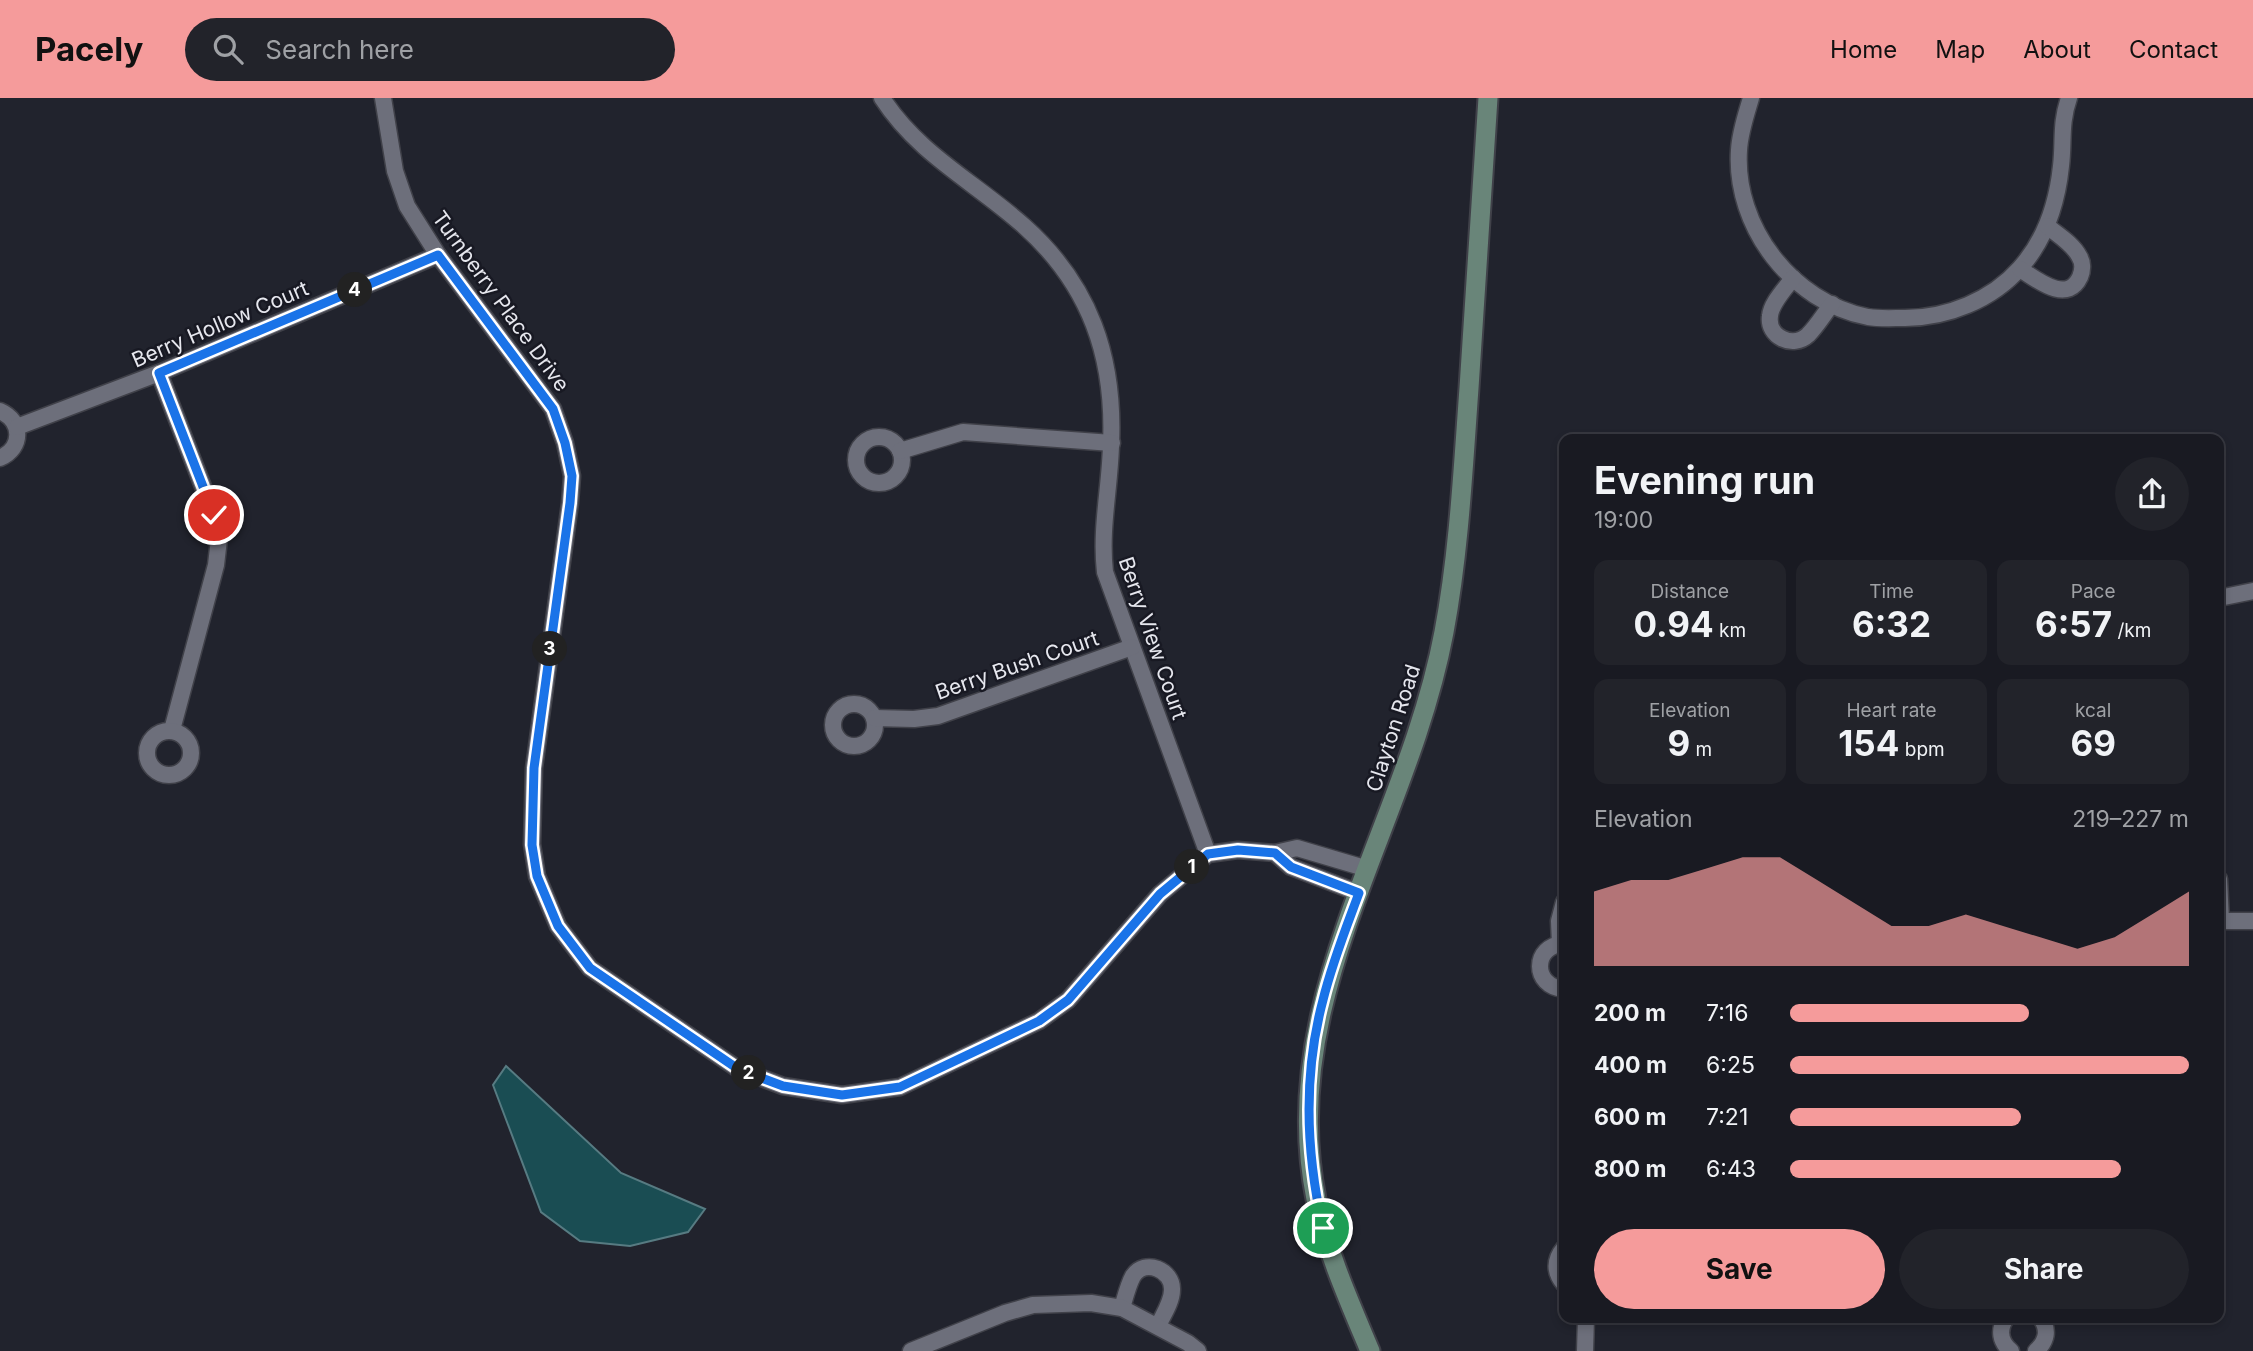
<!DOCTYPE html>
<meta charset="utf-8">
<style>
:root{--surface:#191a22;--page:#22232a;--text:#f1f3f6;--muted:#9fa1a5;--line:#373840;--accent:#f59b9b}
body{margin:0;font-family:Inter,sans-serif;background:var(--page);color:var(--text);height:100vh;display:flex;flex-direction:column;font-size:26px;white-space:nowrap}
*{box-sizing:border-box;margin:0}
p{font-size:23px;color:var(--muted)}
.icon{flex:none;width:38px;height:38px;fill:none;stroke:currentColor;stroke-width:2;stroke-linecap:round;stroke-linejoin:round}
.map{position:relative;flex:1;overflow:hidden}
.drawer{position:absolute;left:1559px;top:336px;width:665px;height:889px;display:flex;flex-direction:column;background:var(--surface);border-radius:14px;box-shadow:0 4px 10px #0003,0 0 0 2px var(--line)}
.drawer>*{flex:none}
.pin{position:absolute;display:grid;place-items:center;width:60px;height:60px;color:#fff;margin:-30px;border:4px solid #fff;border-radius:50%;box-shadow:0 2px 7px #0007}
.km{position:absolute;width:35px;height:35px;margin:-18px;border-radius:50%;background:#222;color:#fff;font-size:19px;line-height:35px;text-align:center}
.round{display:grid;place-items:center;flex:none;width:74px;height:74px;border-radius:37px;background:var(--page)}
.overview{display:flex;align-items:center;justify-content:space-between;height:119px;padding:0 35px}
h1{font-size:38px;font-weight:700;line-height:52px}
.figures{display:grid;grid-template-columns:repeat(3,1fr);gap:10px;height:119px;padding:7px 35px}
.figures div{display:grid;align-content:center;border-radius:14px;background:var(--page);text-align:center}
.figures b{font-size:35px;font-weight:700}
.figures small{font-size:19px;font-weight:400}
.figures p{font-size:19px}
.chart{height:196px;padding:14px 35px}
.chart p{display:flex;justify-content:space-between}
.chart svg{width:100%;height:126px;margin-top:7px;fill:var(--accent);opacity:.7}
.action{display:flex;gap:14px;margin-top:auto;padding:14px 35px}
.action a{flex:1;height:80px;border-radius:42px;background:var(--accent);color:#111;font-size:28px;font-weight:700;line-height:80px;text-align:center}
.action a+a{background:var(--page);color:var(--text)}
ul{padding:0 35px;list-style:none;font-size:23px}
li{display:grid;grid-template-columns:112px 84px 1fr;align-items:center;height:52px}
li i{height:18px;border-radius:9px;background:var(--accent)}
header{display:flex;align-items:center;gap:42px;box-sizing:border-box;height:98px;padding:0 35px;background:var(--accent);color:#111}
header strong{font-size:33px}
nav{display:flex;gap:38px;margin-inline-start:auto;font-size:24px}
.search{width:490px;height:63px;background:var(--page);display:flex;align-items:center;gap:18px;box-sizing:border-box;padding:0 24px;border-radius:38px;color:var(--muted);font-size:26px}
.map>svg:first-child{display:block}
</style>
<header>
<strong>Pacely</strong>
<div class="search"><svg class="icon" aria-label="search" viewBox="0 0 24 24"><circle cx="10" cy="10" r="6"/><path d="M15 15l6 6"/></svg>Search here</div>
<nav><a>Home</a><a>Map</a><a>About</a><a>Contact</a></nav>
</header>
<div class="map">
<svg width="2253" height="1253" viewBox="0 0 2253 1253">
<rect width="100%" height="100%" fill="#21232d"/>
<!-- water -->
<path fill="#1a4d53" stroke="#577b82" stroke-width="2" d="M 506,968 L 621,1075 L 705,1111 L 688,1134 L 630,1148 L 580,1143 L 541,1114 L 493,987 Z"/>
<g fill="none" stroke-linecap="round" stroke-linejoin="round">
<defs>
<g id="minor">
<path d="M 383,0 L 395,73 L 407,108 L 438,157 L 553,311 L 565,345 L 572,378 L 570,405 L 534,670 L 532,746 L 537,778 L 558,828 L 590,870 L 738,971 L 783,988 L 842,997 L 900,989 L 1039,923 L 1068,902 L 1160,796 L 1208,756 L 1238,752 L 1275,755 L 1297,750 L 1368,771"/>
<path d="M 882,0 C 919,57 975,84 1024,128 C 1090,187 1115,259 1111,347 C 1110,389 1100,431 1105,474 L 1208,756"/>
<path d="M 1751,0 C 1746,17 1740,34 1739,52 C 1734,129 1792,204 1868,219 C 1880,221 1893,220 1905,220 C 1947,220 1992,202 2020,170 C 2045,142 2057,106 2061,68 C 2064,43 2060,26 2069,0"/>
<path d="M 2020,171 C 2036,181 2067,207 2080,179 C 2083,172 2083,164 2079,158 C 2073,146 2058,137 2047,128"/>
<path d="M 1793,180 C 1785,191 1771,205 1770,218 C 1767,239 1793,251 1808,237 C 1817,228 1824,216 1832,206"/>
<path d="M 159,275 L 214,417 L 219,441 L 216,467 L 172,632"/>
<path d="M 0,313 C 23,323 23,350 0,360"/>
<path d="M 17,329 L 159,275 L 438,157"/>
<circle cx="879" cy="362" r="23"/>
<path d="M 900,353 L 963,334 L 1112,345"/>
<path d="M 2219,500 L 2253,493"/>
<circle cx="854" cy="627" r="21"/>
<path d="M 874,620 L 914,621 L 938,618 L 1132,549"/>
<circle cx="169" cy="655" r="22"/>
<path d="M 1275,755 L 1291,769 L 1359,795"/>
<path d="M 2219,781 L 2221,822"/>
<path d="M 2219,823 L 2253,823"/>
<path d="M 1560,846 L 1559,823 L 1564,804"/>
<path d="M 1564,846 C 1532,847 1532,889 1564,891"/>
<path d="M 1564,1150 C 1554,1162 1554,1174 1564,1186"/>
<path d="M 1122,1210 C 1125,1200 1128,1187 1133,1178 C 1145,1160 1173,1172 1172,1192 C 1172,1204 1163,1217 1158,1228"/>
<path d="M 2006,1220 C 1998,1232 2000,1244 2011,1253"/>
<path d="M 911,1253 L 1005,1215 L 1033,1207 L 1091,1205 L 1122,1210 L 1188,1245 L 1198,1253"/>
<path d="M 1585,1253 L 1586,1220"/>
<path d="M 2036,1253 C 2047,1243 2049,1232 2041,1220"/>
</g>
<path id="secondary" d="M 1370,1253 C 1349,1203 1327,1154 1316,1101 C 1275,899 1408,727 1444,534 C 1459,454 1463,372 1469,290 C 1475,193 1482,97 1488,0"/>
</defs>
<!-- minor casing -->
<use href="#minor" stroke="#404149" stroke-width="19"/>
<!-- secondary casing -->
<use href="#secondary" stroke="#404149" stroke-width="23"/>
<!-- minor -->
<use href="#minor" stroke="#6d6f7b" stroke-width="16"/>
<!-- secondary -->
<use href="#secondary" stroke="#698579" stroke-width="19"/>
</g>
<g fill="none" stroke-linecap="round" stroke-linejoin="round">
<defs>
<path id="route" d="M 214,417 L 159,275 L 438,157 L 553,311 L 565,345 L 572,378 L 570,405 L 534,670 L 532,747 L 537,778 L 558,828 L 590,870 L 738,971 L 783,988 L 842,997 L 900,989 L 1039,923 L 1068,902 L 1160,796 L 1208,756 L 1238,752 L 1275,755 L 1291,769 L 1359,795 C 1346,830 1332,865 1323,902 C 1303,977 1306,1055 1323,1130"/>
</defs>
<!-- route casing -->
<use href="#route" stroke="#fff" stroke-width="14"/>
<!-- route -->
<use href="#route" stroke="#1a73e8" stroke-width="9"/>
</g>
<g text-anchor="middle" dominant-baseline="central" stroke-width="5" stroke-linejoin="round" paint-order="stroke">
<!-- street labels -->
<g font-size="21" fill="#e6e7ee" stroke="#181923">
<text transform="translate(501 203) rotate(54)">Turnberry Place Drive</text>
<text transform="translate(220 226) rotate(-23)">Berry Hollow Court</text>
<text transform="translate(1153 540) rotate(71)">Berry View Court</text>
<text transform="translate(1017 567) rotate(-19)">Berry Bush Court</text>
<text transform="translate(1393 630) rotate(-72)">Clayton Road</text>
</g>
</g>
</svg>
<div class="pin" style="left:1323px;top:1130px;background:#1e9e55"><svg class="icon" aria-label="arrive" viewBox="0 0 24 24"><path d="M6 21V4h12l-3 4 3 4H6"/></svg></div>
<div class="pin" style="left:214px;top:417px;background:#d93025"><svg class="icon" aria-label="check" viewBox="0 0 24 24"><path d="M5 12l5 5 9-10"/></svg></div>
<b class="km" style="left:1192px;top:769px">1</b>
<b class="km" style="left:749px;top:975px">2</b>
<b class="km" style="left:550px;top:551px">3</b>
<b class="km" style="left:355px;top:192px">4</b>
<section class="drawer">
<div class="overview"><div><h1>Evening run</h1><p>19:00</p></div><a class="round"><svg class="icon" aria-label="share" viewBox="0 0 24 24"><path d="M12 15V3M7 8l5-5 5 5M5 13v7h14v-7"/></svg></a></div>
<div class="figures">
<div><p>Distance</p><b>0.94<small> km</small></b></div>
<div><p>Time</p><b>6:32</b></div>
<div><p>Pace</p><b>6:57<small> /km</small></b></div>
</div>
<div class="figures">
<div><p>Elevation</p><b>9<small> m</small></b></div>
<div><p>Heart rate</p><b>154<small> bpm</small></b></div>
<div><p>kcal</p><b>69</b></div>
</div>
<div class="chart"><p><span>Elevation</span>219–227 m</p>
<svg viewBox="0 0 160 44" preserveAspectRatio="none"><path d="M0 44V18L10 14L20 14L30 10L40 6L50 6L60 14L70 22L80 30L90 30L100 26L110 30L120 34L130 38L140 34L150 26L160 18V44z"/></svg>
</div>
<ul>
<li><b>200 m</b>7:16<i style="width:60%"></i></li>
<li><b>400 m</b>6:25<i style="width:100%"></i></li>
<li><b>600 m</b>7:21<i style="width:58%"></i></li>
<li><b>800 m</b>6:43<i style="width:83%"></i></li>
</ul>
<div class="action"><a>Save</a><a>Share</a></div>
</section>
</div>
